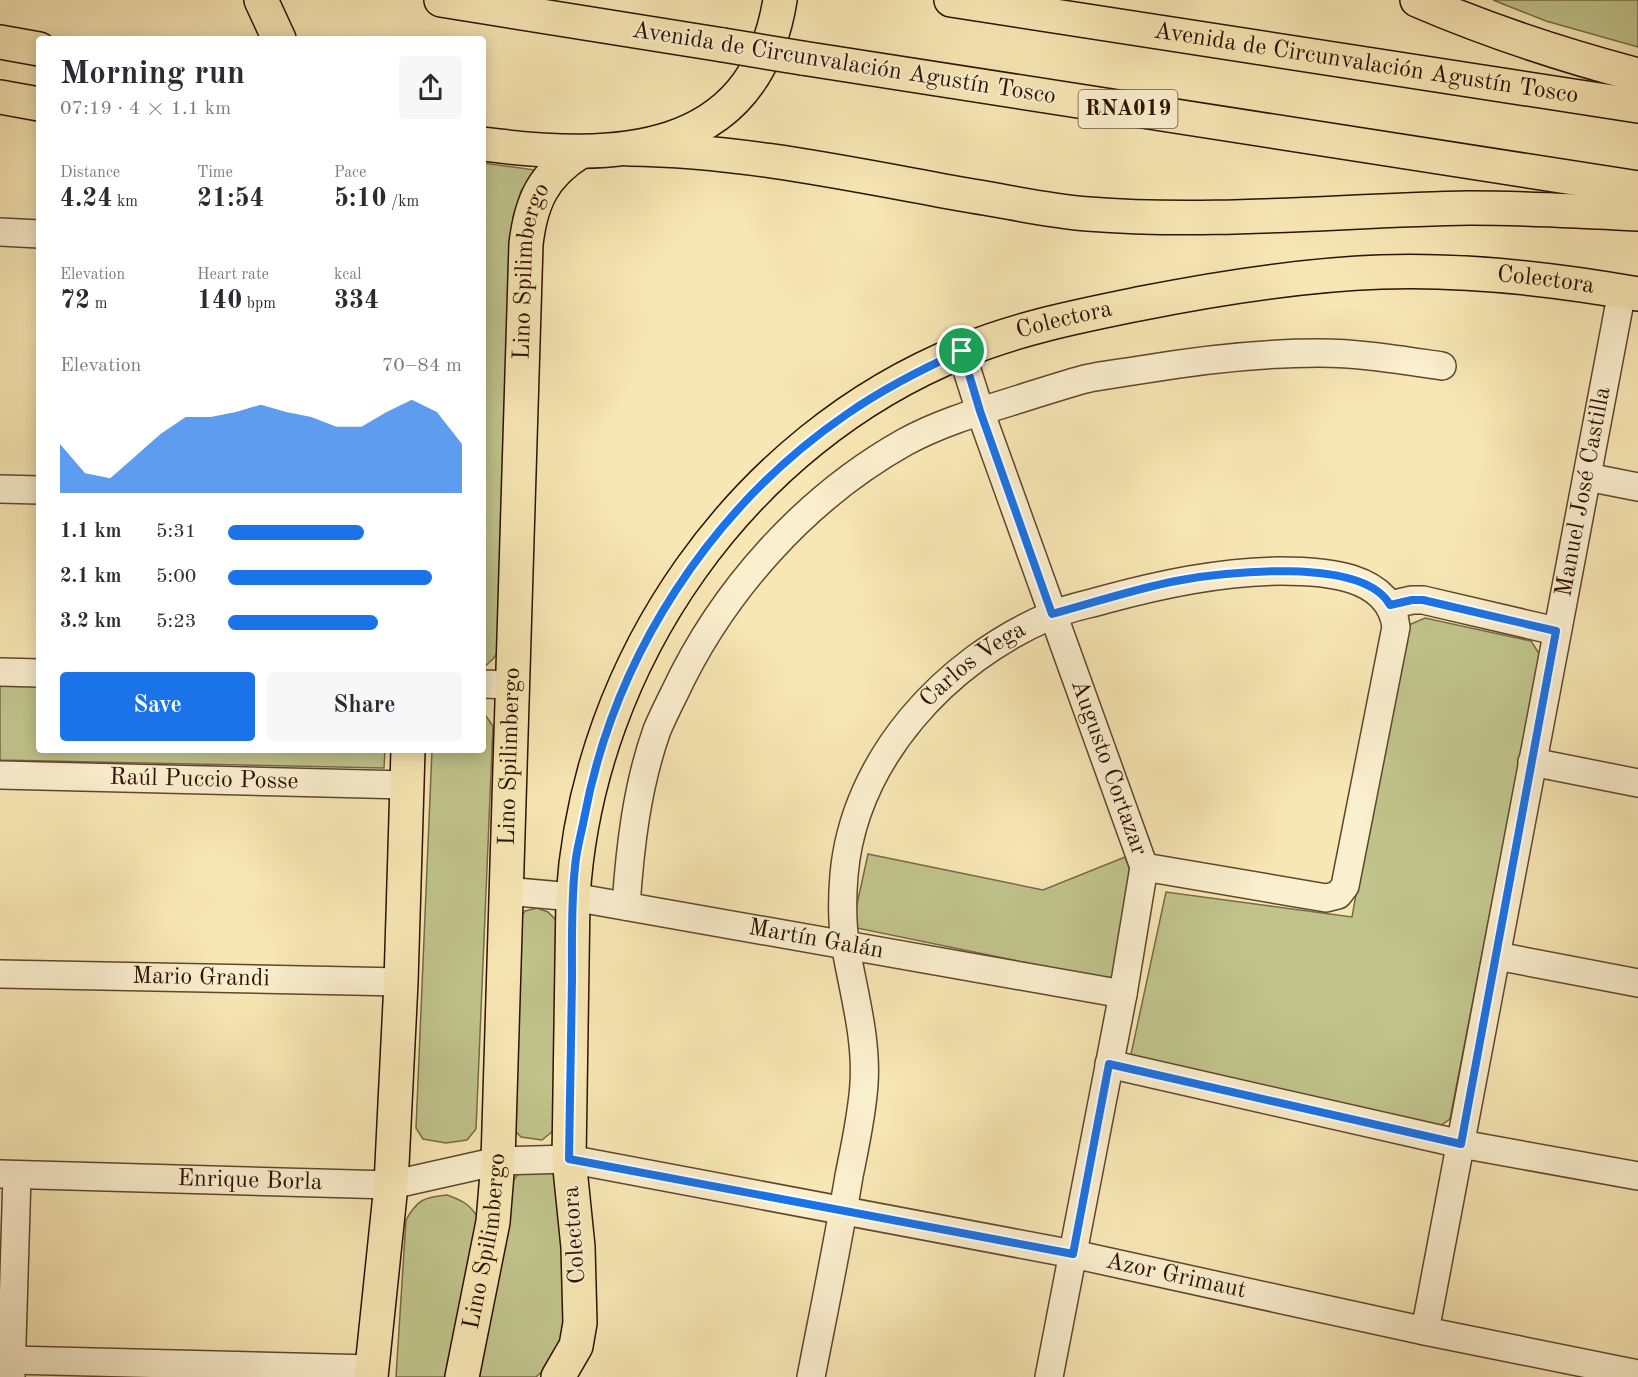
<!DOCTYPE html>
<meta charset="utf-8">
<style>
:root{--surface:#fff;--page:#f7f7f7;--text:#2b2b33;--muted:#7c7c81;--accent:#1a73e8}
body{margin:0;font-family:"Old Standard TT",serif;background:var(--page);color:var(--text);height:100vh;display:flex;flex-direction:column;font-size:22px;white-space:nowrap}
*{box-sizing:border-box;margin:0}
p{font-size:20px;color:var(--muted)}
.icon{flex:none;width:33px;height:33px;fill:none;stroke:currentColor;stroke-width:2;stroke-linecap:round;stroke-linejoin:round}
.map{position:relative;flex:1;overflow:hidden}
.panel{position:absolute;left:36px;top:36px;width:450px;height:717px;display:flex;flex-direction:column;background:var(--surface);border-radius:6px;box-shadow:0 3px 15px #0003}
.panel>*{flex:none}
.pin{position:absolute;display:grid;place-items:center;width:51px;height:51px;color:#fff;margin:-26px;border:3px solid #fff;border-radius:50%;box-shadow:0 2px 6px #0007}
.round{display:grid;place-items:center;flex:none;width:63px;height:63px;border-radius:6px;background:var(--page)}
.headline{display:flex;align-items:center;justify-content:space-between;height:102px;padding:0 24px}
h1{font-size:33px;font-weight:600;line-height:45px}
.figures{display:grid;grid-template-columns:repeat(3,1fr);gap:9px;height:102px;padding:6px 24px}
.figures div{display:grid;align-content:center}
.figures b{font-size:26px;font-weight:600}
.figures small{font-size:16px;font-weight:400}
.figures p{font-size:16px}
.chart{height:168px;padding:12px 24px}
.chart p{display:flex;justify-content:space-between}
.chart svg{width:100%;height:108px;margin-top:6px;fill:var(--accent);opacity:.7}
.action{display:flex;gap:12px;margin-top:auto;padding:12px 24px}
.action a{flex:1;height:69px;border-radius:6px;background:var(--accent);color:#fff;font-size:24px;font-weight:600;line-height:69px;text-align:center}
.action a+a{background:var(--page);color:var(--text)}
ul{padding:0 24px;list-style:none;font-size:20px}
li{display:grid;grid-template-columns:96px 72px 1fr;align-items:center;height:45px}
li i{height:15px;border-radius:8px;background:var(--accent)}
.map>svg:first-child{display:block}
</style>
<div class="map">
<svg width="1638" height="1377" viewBox="0 0 1638 1377">
<rect width="100%" height="100%" fill="#f7e7b4"/>
<filter id="stains"><feTurbulence type="fractalNoise" baseFrequency=".00333" numOctaves="4"/><feColorMatrix values="0 0 0 0 .2 0 0 0 0 .09 0 0 0 0 .02 0 0 0 .5 -.17"/></filter>
<radialGradient id="worn" r=".72"><stop offset=".6" stop-color="#630" stop-opacity="0"/><stop offset="1" stop-color="#630" stop-opacity=".3"/></radialGradient>
<!-- green -->
<g fill="#c0c48b" stroke="#776a46" stroke-width="1.5">
<path d="M 1493,0 L 1638,0 L 1638,47 L 1546,21 Z"/>
<path d="M 483,163 L 535,170 L 521,191 L 513,217 L 499,651 L 493,659 L 483,668 Z"/>
<path d="M 1425,618 L 1531,641 L 1540,655 L 1450,1119 L 1437,1128 L 1130,1059 L 1166,892 L 1352,917 L 1404,627 Z"/>
<path d="M 0,681 L 39,682 L 39,750 L 385,750 L 384,768 L 0,760 Z"/>
<path d="M 483,712 L 493,726 L 476,1129 L 467,1140 L 446,1143 L 423,1139 L 416,1128 L 432,750 L 483,750 Z"/>
<path d="M 868,854 L 1043,890 L 1125,857 L 1135,884 L 1115,981 L 852,927 Z"/>
<path d="M 537,908 L 548,912 L 558,922 L 553,1131 L 542,1140 L 521,1137 L 511,1127 L 518,920 L 525,911 Z"/>
<path d="M 521,1171 L 559,1173 L 570,1322 L 559,1356 L 536,1377 L 475,1377 L 509,1185 Z"/>
<path d="M 447,1195 C 464,1201 471,1205 480,1221 L 454,1377 L 396,1377 L 406,1220 C 417,1200 424,1197 447,1195 Z"/>
</g>
<g fill="none" stroke-linecap="round" stroke-linejoin="round">
<defs>
<g id="minor">
<path d="M 0,232 L 39,234"/>
<path id="s1" d="M 961,351 L 980,411 L 1144,867 L 1123,994 L 1049,1377"/>
<path d="M 1587,477 L 1638,487"/>
<path d="M 0,489 L 39,490"/>
<path d="M 1390,605 L 1412,600 L 1423,600 L 1556,631"/>
<path d="M 0,672 L 39,673"/>
<path d="M 483,684 L 513,685"/>
<path d="M 1532,762 L 1638,783"/>
<path id="s2" d="M 0,775 L 407,785"/>
<path id="s3" d="M 506,891 L 573,897 L 1123,994"/>
<path d="M 626,906 C 630,847 637,786 657,730 C 662,718 668,706 674,694 C 722,591 805,498 905,442 C 938,424 974,413 1010,402 C 1035,394 1060,386 1085,379 C 1103,375 1122,373 1140,370 C 1199,360 1260,353 1319,353 C 1360,353 1401,360 1442,366"/>
<path d="M 1497,956 L 1638,983"/>
<path id="s4" d="M 0,974 L 401,982"/>
<path d="M 1109,1064 L 1461,1144 L 1638,1176"/>
<path id="s5" d="M 0,1174 L 391,1185 L 498,1161 L 569,1159 L 1073,1254 L 1425,1331 L 1638,1374"/>
<path id="s6" d="M 1425,1331 L 1622,291"/>
<path d="M 12,1360 L 372,1369"/>
<path d="M 11,1376 L 17,1175"/>
<path id="s7" d="M 811,1377 C 824,1310 838,1243 849,1176 C 855,1146 862,1115 864,1084 C 867,1039 854,994 846,949 C 842,926 842,899 844,875 C 854,759 946,660 1050,616 C 1067,608 1086,605 1103,600 C 1162,584 1219,572 1280,571 C 1323,571 1390,574 1396,627 L 1345,886 L 1338,895 L 1326,898 L 1144,867"/>
</g>
<g id="major">
<path d="M 261,0 L 279,39"/>
<path d="M 0,97 L 39,104"/>
<path d="M 483,144 C 613,161 754,160 780,0"/>
<path d="M 371,1377 L 391,1185 L 401,982 L 408,750"/>
<path id="s8" d="M 462,1377 L 493,1222 L 498,1161 L 526,244 C 531,202 543,175 580,152"/>
<path id="s9" d="M 558,1377 L 576,1346 L 580,1323 L 578,1247 L 569,1159 L 573,897 C 588,661 742,440 963,351 C 1019,328 1079,316 1138,304 C 1218,288 1299,275 1381,272 C 1467,269 1553,279 1638,294"/>
</g>
<g id="highway">
<path d="M 441,0 L 723,45"/>
<path id="s10" d="M 951,0 L 1638,106"/>
<path d="M 1417,0 C 1489,31 1562,55 1638,75"/>
<path d="M 0,42 L 39,49"/>
<path d="M 802,58 L 1638,188"/>
<path d="M 629,149 C 743,150 859,176 972,196 C 1010,202 1049,211 1088,214 C 1215,224 1343,210 1470,208 C 1526,208 1582,211 1638,214"/>
</g>
</defs>
<!-- minor casing -->
<use href="#minor" stroke="#60462d" stroke-width="30"/>
<!-- major casing -->
<use href="#major" stroke="#2e1100" stroke-width="36"/>
<!-- highway casing -->
<use href="#highway" stroke="#2e1100" stroke-width="36"/>
<!-- minor -->
<use href="#minor" stroke="#faefce" stroke-width="27"/>
<!-- major -->
<use href="#major" stroke="#f7e7b4" stroke-width="33"/>
<!-- highway -->
<use href="#highway" stroke="#f7e7b4" stroke-width="33"/>
<defs>
<path id="highway-bridge" d="M 723,45 L 802,58"/>
</defs>
<!-- highway-bridge casing -->
<use href="#highway-bridge" stroke="#2e1100" stroke-width="36" stroke-linecap="butt"/>
<!-- highway-bridge -->
<use href="#highway-bridge" stroke="#f7e7b4" stroke-width="33"/>
</g>
<g fill="none" stroke-linecap="round" stroke-linejoin="round">
<defs>
<path id="route" d="M 962,351 L 980,411 L 1052,614 C 1093,603 1134,589 1176,581 C 1223,572 1363,556 1390,605 L 1412,600 L 1423,600 L 1556,631 L 1461,1144 L 1109,1064 L 1073,1254 L 569,1159 C 570,1099 571,1039 572,979 C 572,942 571,904 575,867 C 576,851 581,835 584,819 C 614,657 710,508 847,414 C 883,389 922,369 962,351 Z"/>
</defs>
<!-- route casing -->
<use href="#route" stroke="#fff" stroke-width="12"/>
<!-- route -->
<use href="#route" stroke="#1a73e8" stroke-width="8"/>
</g>
<g text-anchor="middle" dominant-baseline="central" stroke-width="4.5" stroke-linejoin="round" paint-order="stroke">
<!-- shield labels -->
<rect fill="#faefce" stroke="#6b543e" stroke-width="1.5" x="1078.5" y="90" width="99" height="38" rx="4.5"/>
<g font-size="22" font-weight="bold" fill="#2e1100">
<text x="1128" y="109">RNA019</text>
</g>
<!-- street labels -->
<g font-size="24" fill="#2e1100" stroke="#faefce">
<text transform="translate(844 64) rotate(9)">Avenida de Circunvalación Agustín Tosco</text>
<text stroke="none"><textPath href="#s10" startOffset="420">Avenida de Circunvalación Agustín Tosco</textPath></text>
<text stroke="none"><textPath href="#s8" startOffset="1110">Lino Spilimbergo</textPath></text>
<text stroke="none"><textPath href="#s9" startOffset="1784">Colectora</textPath></text>
<text stroke="none"><textPath href="#s9" startOffset="1298">Colectora</textPath></text>
<text stroke="none"><textPath href="#s6" startOffset="854">Manuel José Castilla</textPath></text>
<text stroke="none"><textPath href="#s7" startOffset="764">Carlos Vega</textPath></text>
<text stroke="none"><textPath href="#s8" startOffset="624">Lino Spilimbergo</textPath></text>
<text stroke="none"><textPath href="#s1" startOffset="442">Augusto Cortazar</textPath></text>
<text stroke="none"><textPath href="#s2" startOffset="204">Raúl Puccio Posse</textPath></text>
<text stroke="none"><textPath href="#s3" startOffset="314">Martín Galán</textPath></text>
<text stroke="none"><textPath href="#s4" startOffset="201">Mario Grandi</textPath></text>
<text stroke="none"><textPath href="#s5" startOffset="250">Enrique Borla</textPath></text>
<text transform="translate(575 1235) rotate(-94)">Colectora</text>
<text stroke="none"><textPath href="#s8" startOffset="138">Lino Spilimbergo</textPath></text>
<text stroke="none"><textPath href="#s5" startOffset="1190">Azor Grimaut</textPath></text>
</g>
</g>
<rect width="100%" height="100%" filter="url(#stains)"/>
<rect width="100%" height="100%" fill="url(#worn)"/>
</svg>
<div class="pin" style="left:962px;top:351px;background:#1e9e55"><svg class="icon" aria-label="arrive" viewBox="0 0 24 24"><path d="M6 21V4h12l-3 4 3 4H6"/></svg></div>
<section class="panel">
<div class="headline"><div><h1>Morning run</h1><p>07:19 · 4 × 1.1 km</p></div><a class="round"><svg class="icon" aria-label="share" viewBox="0 0 24 24"><path d="M12 15V3M7 8l5-5 5 5M5 13v7h14v-7"/></svg></a></div>
<div class="figures">
<div><p>Distance</p><b>4.24<small> km</small></b></div>
<div><p>Time</p><b>21:54</b></div>
<div><p>Pace</p><b>5:10<small> /km</small></b></div>
</div>
<div class="figures">
<div><p>Elevation</p><b>72<small> m</small></b></div>
<div><p>Heart rate</p><b>140<small> bpm</small></b></div>
<div><p>kcal</p><b>334</b></div>
</div>
<div class="chart"><p><span>Elevation</span>70–84 m</p>
<svg viewBox="0 0 160 44" preserveAspectRatio="none"><path d="M0 44V24L10 36L20 38L30 29L40 20L50 13L60 13L70 11L80 8L90 11L100 13L110 17L120 17L130 11L140 6L150 11L160 24V44z"/></svg>
</div>
<ul>
<li><b>1.1 km</b>5:31<i style="width:58%"></i></li>
<li><b>2.1 km</b>5:00<i style="width:87%"></i></li>
<li><b>3.2 km</b>5:23<i style="width:64%"></i></li>
</ul>
<div class="action"><a>Save</a><a>Share</a></div>
</section>
</div>
